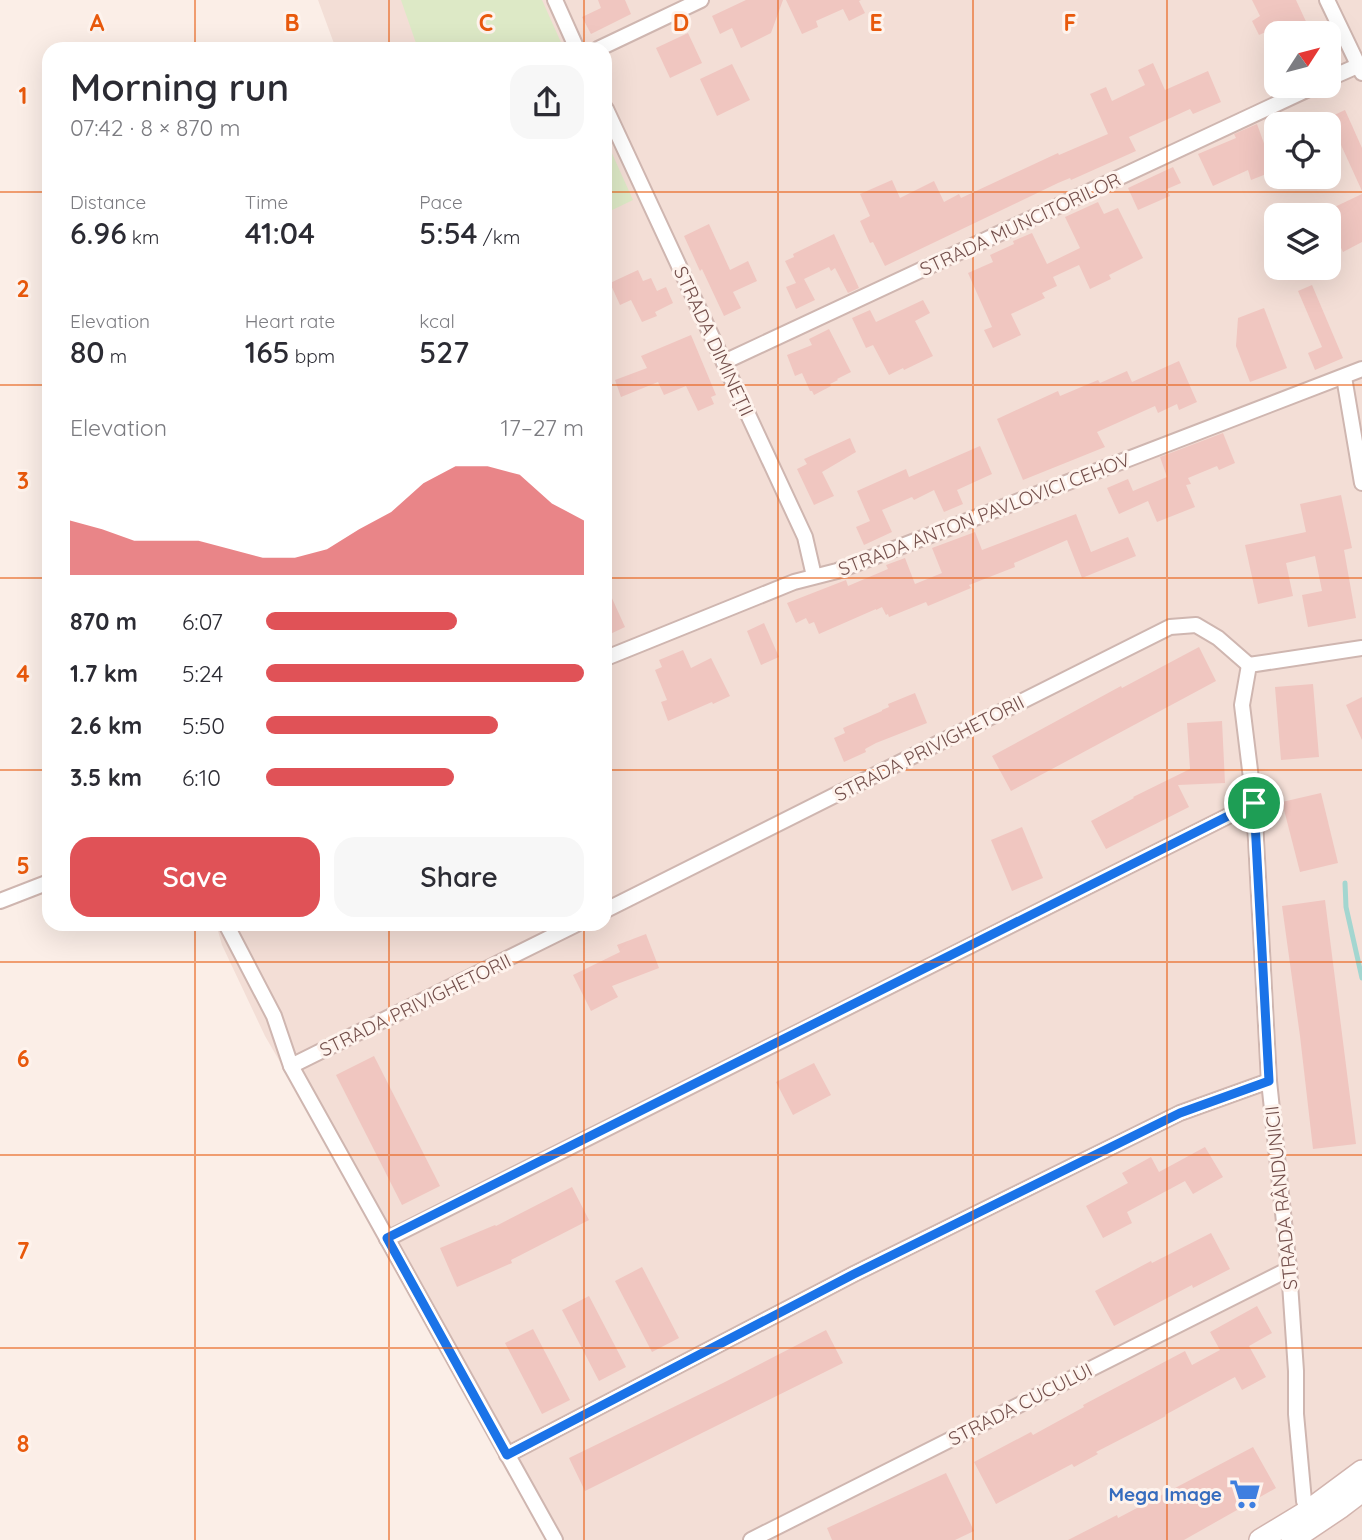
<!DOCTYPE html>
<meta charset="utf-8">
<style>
:root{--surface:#fff;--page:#f7f7f7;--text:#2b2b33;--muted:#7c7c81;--accent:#e05257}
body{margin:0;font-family:Quicksand,sans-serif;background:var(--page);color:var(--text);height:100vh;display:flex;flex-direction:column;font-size:26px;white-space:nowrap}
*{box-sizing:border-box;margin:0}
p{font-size:23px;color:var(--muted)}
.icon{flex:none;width:38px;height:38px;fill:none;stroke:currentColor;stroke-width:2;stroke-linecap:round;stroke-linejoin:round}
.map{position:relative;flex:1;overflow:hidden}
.details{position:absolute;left:42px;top:42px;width:570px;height:889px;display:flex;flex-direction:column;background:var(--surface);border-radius:21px;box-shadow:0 7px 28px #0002}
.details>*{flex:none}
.needle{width:46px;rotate:54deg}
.tools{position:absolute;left:1264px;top:21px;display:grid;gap:14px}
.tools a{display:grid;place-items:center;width:77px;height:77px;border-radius:14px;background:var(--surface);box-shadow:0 7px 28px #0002;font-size:35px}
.pin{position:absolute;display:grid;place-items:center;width:60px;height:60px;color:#fff;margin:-30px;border:4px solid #fff;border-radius:50%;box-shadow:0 2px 7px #0007}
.round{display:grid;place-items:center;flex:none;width:74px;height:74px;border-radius:21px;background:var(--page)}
.head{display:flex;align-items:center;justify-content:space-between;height:119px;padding:0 28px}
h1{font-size:38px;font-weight:600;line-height:52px}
.stats{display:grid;grid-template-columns:repeat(3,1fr);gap:10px;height:119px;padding:7px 28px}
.stats div{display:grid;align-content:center}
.stats b{font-size:30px;font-weight:600}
.stats small{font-size:19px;font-weight:400}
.stats p{font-size:19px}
.chart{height:196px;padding:14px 28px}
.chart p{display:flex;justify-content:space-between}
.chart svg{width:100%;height:126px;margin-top:7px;fill:var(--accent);opacity:.7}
.primary-button{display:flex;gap:14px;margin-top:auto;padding:14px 28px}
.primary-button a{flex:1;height:80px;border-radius:21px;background:var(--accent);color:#fff;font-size:28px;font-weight:600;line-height:80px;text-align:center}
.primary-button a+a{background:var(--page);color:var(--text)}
ul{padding:0 28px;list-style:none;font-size:23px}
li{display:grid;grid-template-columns:112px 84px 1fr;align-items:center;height:52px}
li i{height:18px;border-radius:9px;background:var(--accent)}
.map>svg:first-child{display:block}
</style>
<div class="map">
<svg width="1362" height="1540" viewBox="0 0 1362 1540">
<rect width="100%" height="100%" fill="#fbeee7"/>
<!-- residential -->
<path fill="#f3ded6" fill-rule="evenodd" d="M 318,0 L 1362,0 L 1362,1540 L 552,1540 L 412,1290 L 265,1036 L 222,945 L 216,924 L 606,924 L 606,49 L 336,49 ZM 1276,33 L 1328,33 L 1328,86 L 1276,86 ZM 1276,124 L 1328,124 L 1328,177 L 1276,177 ZM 1276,215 L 1328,215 L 1328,268 L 1276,268 Z"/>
<!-- green -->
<g fill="#dde9c6">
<path d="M 401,0 L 542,0 L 564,49 L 418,49 Z"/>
<path d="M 606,140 L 633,200 L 606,213 Z"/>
</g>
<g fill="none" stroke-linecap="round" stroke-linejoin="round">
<!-- stream -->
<path stroke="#a3d6d0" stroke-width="5" d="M 1345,883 L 1346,907 L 1362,978"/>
</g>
<!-- building -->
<g fill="#f0c6c0">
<path d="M 598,0 L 625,0 L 631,14 L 591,34 L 582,17 L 601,8 Z"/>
<path d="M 746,0 L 783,0 L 771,33 L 741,48 L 732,28 L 720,34 L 712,16 Z"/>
<path d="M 786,0 L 861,0 L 859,1 L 865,13 L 849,21 L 843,9 L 816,21 L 818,27 L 802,34 Z"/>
<path d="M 1252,0 L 1296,0 L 1309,28 L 1297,33 L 1272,33 L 1270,30 L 1259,35 L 1252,21 L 1260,16 Z"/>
<path d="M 688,33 L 702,63 L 670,78 L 656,48 Z"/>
<path d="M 1153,63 L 1165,90 L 1208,71 L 1221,102 L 1193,114 L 1190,109 L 1129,137 L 1136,151 L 1071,180 L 1070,178 L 1058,183 L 885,266 L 873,242 L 870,243 L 860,221 L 870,216 L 860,194 L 892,180 L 900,198 L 934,181 L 944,202 L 959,194 L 961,198 L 1058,153 L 1059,155 L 1108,134 L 1090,94 L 1106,87 L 1112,101 L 1145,85 L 1138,70 Z"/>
<path d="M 732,64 L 750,100 L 717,116 L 700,79 Z"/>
<path d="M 1345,110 L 1362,148 L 1362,191 L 1341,145 L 1328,150 L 1328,118 Z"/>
<path d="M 1257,124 L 1274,171 L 1251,180 L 1248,170 L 1213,186 L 1198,154 L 1236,138 L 1234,134 Z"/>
<path d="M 1173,167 L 1181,183 L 1167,189 L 1170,196 L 1138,210 L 1128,188 Z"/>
<path d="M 1362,194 L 1362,242 L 1343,252 L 1328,221 L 1328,215 L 1325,215 L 1324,212 Z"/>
<path d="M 1098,202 L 1104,214 L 1118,208 L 1143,258 L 1109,275 L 1111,279 L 1090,289 L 1079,265 L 1053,277 L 1057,286 L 1042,293 L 1045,298 L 1011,314 L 1021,335 L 993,348 L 984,330 L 992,327 L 968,273 L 993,262 L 990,255 L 1014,244 L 1013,241 L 1032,233 L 1047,264 L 1080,248 L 1065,217 Z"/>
<path d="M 709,224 L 730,270 L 748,261 L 757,281 L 733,292 L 741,308 L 724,316 L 702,269 L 700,271 L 684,236 Z"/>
<path d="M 834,234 L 859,288 L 848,293 L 835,268 L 831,271 L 829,267 L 804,279 L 815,300 L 796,309 L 786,287 L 796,283 L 785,261 L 794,257 L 793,254 Z"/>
<path d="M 638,270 L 643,281 L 651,278 L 657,291 L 666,287 L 673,303 L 655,312 L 657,316 L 642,322 L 631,300 L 620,305 L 610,283 Z"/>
<path d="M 1312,285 L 1343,358 L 1315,370 L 1308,353 L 1322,347 L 1298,291 Z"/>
<path d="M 923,300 L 930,313 L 915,321 L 933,356 L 904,370 L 903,368 L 889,375 L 873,345 L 866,348 L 852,318 L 870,310 L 876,322 Z"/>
<path d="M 1264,308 L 1287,368 L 1250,382 L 1236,346 L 1238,318 Z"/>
<path d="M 829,329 L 851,372 L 837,379 L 838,380 L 830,384 L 831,386 L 814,395 L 812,391 L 810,391 L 802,373 L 795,376 L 787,355 L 812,345 L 809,339 Z"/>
<path d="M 691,335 L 716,395 L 711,397 L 714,404 L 698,411 L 686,386 L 664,395 L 658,382 L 621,397 L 615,380 L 647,368 L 641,356 Z"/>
<path d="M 1179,361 L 1197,402 L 1179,410 L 1177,404 L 1158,413 L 1155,406 L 1097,432 L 1105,447 L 1023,480 L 997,419 L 1058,391 L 1060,396 L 1098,380 L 1100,383 L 1127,371 L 1132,382 Z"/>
<path d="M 1223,433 L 1235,463 L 1219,470 L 1217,466 L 1188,478 L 1191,484 L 1186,485 L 1195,507 L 1157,522 L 1148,501 L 1119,514 L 1107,488 L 1128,479 L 1133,491 L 1167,477 L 1160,457 Z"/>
<path d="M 850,438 L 856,452 L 822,472 L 834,496 L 814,505 L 797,469 L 807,464 L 804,459 Z"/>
<path d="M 980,446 L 992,474 L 957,490 L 963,504 L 944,512 L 934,490 L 914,500 L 912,497 L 882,510 L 892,532 L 864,545 L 856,527 L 870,521 L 857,491 L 906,469 L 909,477 Z"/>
<path d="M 1341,495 L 1352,548 L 1344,550 L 1356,618 L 1308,627 L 1302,595 L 1322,591 L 1315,556 L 1286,563 L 1293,596 L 1258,604 L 1245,545 L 1306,532 L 1300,504 Z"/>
<path d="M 1076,514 L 1091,552 L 1128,537 L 1136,556 L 1082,578 L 1067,540 L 1014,563 L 1015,567 L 969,585 L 971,588 L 928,606 L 926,602 L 889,617 L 888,614 L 886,615 L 882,607 L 876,610 L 876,609 L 819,634 L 814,622 L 809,624 L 806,618 L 796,623 L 787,603 L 846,580 L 848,586 L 888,569 L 886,565 L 905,558 L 915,584 L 942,573 L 932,548 L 975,532 L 982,550 Z"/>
<path d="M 606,585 L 625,627 L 606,636 Z"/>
<path d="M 764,623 L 779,657 L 761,665 L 747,631 Z"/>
<path d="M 1199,647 L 1216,681 L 1011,791 L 992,756 L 1121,686 L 1122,688 Z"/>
<path d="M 683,650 L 691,668 L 711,658 L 730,696 L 713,704 L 712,702 L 668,721 L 661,702 L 667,700 L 655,670 L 662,667 L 659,660 Z"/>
<path d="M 1313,684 L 1319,757 L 1281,760 L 1275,687 Z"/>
<path d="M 915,693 L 927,723 L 876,743 L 865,749 L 866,752 L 844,762 L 834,738 L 845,733 L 843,728 L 882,711 L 882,710 L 889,707 L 888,704 Z"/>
<path d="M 1362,697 L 1362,740 L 1346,705 Z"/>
<path d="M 1222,721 L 1225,783 L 1178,785 L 1189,807 L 1106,849 L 1091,821 L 1134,798 L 1133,797 L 1190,769 L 1187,723 Z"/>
<path d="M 1321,793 L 1338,863 L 1300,872 L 1282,802 Z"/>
<path d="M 1022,827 L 1043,878 L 1012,891 L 991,840 Z"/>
<path d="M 1325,900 L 1356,1144 L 1313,1149 L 1300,1036 L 1282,906 Z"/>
<path d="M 646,934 L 659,968 L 612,986 L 618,997 L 591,1011 L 573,975 L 620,952 L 617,945 Z"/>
<path d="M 374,1056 L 440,1186 L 402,1205 L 336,1075 Z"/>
<path d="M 814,1063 L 831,1095 L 793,1115 L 776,1082 Z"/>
<path d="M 1205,1147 L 1223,1177 L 1193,1194 L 1185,1181 L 1127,1212 L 1132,1223 L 1103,1238 L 1086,1206 L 1128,1183 L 1122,1173 L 1151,1157 L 1159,1172 Z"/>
<path d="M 572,1187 L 589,1220 L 511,1260 L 512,1263 L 457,1287 L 440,1248 L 495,1225 L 496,1226 Z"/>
<path d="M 1211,1233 L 1230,1269 L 1193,1288 L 1192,1285 L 1114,1326 L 1095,1291 L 1151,1261 L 1152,1263 Z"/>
<path d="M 642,1267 L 679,1338 L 652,1352 L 615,1281 Z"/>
<path d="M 589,1296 L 626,1367 L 599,1381 L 562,1310 Z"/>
<path d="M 1257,1306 L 1272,1333 L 1249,1346 L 1266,1377 L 1242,1390 L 1235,1377 L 1165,1415 L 1166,1416 L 1096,1452 L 1098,1454 L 1074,1467 L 1072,1464 L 996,1504 L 974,1462 L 1031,1432 L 1033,1435 L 1084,1407 L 1083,1405 L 1185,1351 L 1192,1365 L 1220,1350 L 1210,1332 Z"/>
<path d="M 533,1329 L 570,1400 L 542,1414 L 505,1343 Z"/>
<path d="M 826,1330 L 843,1363 L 585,1491 L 569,1458 L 723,1383 Z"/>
<path d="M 1253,1447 L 1276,1488 L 1184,1540 L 1068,1540 L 1117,1515 L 1118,1518 Z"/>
<path d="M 946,1473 L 974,1531 L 955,1540 L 832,1540 L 827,1528 Z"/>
</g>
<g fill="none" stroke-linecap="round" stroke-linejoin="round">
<defs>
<g id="minor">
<path d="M 555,0 L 577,49"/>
<path d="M 1327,0 L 1362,73"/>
<path d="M 598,49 L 701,0"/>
<path d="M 1328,79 L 1362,64"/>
<path d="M 606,109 L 805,537 L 814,576"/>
<path d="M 724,362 L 1315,86"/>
<path d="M 1344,377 L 1362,483"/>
<path d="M 606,658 L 794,582 L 837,571 L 1362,369"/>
<path d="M 0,901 L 49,882"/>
<path d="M 606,910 L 1170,627 L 1196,625 L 1218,638 L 1249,665"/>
<path d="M 226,924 L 274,1016 L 291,1066 L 555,1540"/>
<path d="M 291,1066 L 577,924"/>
<path d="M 387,1239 L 1254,803"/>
<path d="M 507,1455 L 854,1274 L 1180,1113 L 1269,1081"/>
<path d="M 1308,1511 L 1304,1501 L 1296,1414 L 1296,1371 L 1289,1269 L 1269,1081 L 1254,803 L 1242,705 L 1249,665 L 1362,648"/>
<path d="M 751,1540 L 1289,1269"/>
</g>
<g id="secondary">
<path d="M 1260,1540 L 1308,1511 L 1362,1471"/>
<path d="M 1292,1540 L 1341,1507 L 1362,1491"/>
</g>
</defs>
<!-- minor casing -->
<use href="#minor" stroke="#cfb6b0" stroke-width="18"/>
<!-- secondary casing -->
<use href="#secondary" stroke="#d2b4ae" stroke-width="24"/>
<!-- minor -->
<use href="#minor" stroke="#fff" stroke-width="14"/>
<!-- secondary -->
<use href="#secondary" stroke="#fff" stroke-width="21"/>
</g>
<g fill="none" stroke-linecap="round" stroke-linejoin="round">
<defs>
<path id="route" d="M 1254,803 L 1269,1081 L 1180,1113 L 854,1274 L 507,1455 L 387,1238 Z"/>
</defs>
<!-- route casing -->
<use href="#route" stroke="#fff" stroke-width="14"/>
<!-- route -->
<use href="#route" stroke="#1a73e8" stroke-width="9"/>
</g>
<!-- grid -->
<path fill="none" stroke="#e8590c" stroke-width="2" stroke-opacity="0.55" d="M 195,0 L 195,49M 389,0 L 389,49M 584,0 L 584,49M 778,0 L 778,1540M 973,0 L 973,1540M 1167,0 L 1167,1540M 0,192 L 49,192M 606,192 L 1362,192M 0,385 L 49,385M 606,385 L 1362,385M 0,578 L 49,578M 606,578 L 1362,578M 0,770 L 49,770M 606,770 L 1362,770M 195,924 L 195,1540M 389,924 L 389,1540M 584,924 L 584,1540M 0,962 L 1362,962M 0,1155 L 1362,1155M 0,1348 L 1362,1348"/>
<!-- icons -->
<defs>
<symbol id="supermarket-bare" viewBox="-9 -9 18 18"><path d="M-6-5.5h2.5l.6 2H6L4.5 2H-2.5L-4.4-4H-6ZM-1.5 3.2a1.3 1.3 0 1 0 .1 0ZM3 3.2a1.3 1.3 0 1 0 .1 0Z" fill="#3f7fe0" stroke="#fef3ed" stroke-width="2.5" paint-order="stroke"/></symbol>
</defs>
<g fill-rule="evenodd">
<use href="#supermarket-bare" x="1223" y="1472" width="44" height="44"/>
</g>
<g text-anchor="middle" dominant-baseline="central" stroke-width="6" stroke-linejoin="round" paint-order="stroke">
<!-- street labels -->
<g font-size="19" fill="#74504c" stroke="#fef3ed">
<text transform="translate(1020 224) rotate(-25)">STRADA MUNCITORILOR</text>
<text transform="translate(714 341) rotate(65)">STRADA DIMINEȚII</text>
<text transform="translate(984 514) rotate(-21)">STRADA ANTON PAVLOVICI CEHOV</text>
<text transform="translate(929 748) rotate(-27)">STRADA PRIVIGHETORII</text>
<text transform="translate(415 1005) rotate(-26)">STRADA PRIVIGHETORII</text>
<text transform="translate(1281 1198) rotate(-96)">STRADA RÂNDUNICII</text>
<text transform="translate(1020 1404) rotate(-27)">STRADA CUCULUI</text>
</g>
<!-- shop labels -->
<g font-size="19" font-weight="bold" fill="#366cbe" stroke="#fef3ed" text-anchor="end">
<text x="1222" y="1494">Mega Image</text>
</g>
</g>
<g font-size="23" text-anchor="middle" font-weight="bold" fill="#e8590c" stroke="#fef3ed" stroke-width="6" stroke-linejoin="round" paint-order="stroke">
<text x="97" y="31">A</text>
<text x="292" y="31">B</text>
<text x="486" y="31">C</text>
<text x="681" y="31">D</text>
<text x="876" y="31">E</text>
<text x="1070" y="31">F</text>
<text x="23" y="104">1</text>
<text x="23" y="297">2</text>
<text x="23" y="489">3</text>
<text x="23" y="682">4</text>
<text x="23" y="874">5</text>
<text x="23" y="1067">6</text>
<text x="23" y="1259">7</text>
<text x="23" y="1452">8</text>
</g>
</svg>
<div class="tools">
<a><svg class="needle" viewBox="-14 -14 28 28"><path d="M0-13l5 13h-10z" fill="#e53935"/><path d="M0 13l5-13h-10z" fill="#7c7c81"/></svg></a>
<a><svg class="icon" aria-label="locate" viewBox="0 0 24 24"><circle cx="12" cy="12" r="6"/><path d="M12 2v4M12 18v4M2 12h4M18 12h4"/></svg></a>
<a><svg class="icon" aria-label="layers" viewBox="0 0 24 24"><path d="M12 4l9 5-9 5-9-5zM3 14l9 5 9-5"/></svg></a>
</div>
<div class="pin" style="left:1254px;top:803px;background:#1e9e55"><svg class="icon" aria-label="arrive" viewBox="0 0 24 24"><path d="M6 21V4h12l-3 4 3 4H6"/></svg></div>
<section class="details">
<div class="head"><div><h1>Morning run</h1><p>07:42 · 8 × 870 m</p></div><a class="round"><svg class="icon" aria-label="share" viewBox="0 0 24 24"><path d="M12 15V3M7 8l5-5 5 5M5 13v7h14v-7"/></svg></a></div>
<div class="stats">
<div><p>Distance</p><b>6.96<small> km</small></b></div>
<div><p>Time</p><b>41:04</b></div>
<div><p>Pace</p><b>5:54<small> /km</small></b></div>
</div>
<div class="stats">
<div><p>Elevation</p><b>80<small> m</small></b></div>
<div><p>Heart rate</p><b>165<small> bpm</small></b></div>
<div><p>kcal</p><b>527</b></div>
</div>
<div class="chart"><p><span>Elevation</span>17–27 m</p>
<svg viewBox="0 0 160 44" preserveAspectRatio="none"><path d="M0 44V25L10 28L20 32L30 32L40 32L50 35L60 38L70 38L80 35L90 28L100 22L110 12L120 6L130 6L140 9L150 19L160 25V44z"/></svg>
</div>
<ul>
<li><b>870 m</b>6:07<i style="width:60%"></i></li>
<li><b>1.7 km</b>5:24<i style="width:100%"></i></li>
<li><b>2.6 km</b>5:50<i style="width:73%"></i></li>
<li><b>3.5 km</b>6:10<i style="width:59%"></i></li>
</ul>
<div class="primary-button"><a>Save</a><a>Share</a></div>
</section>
</div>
